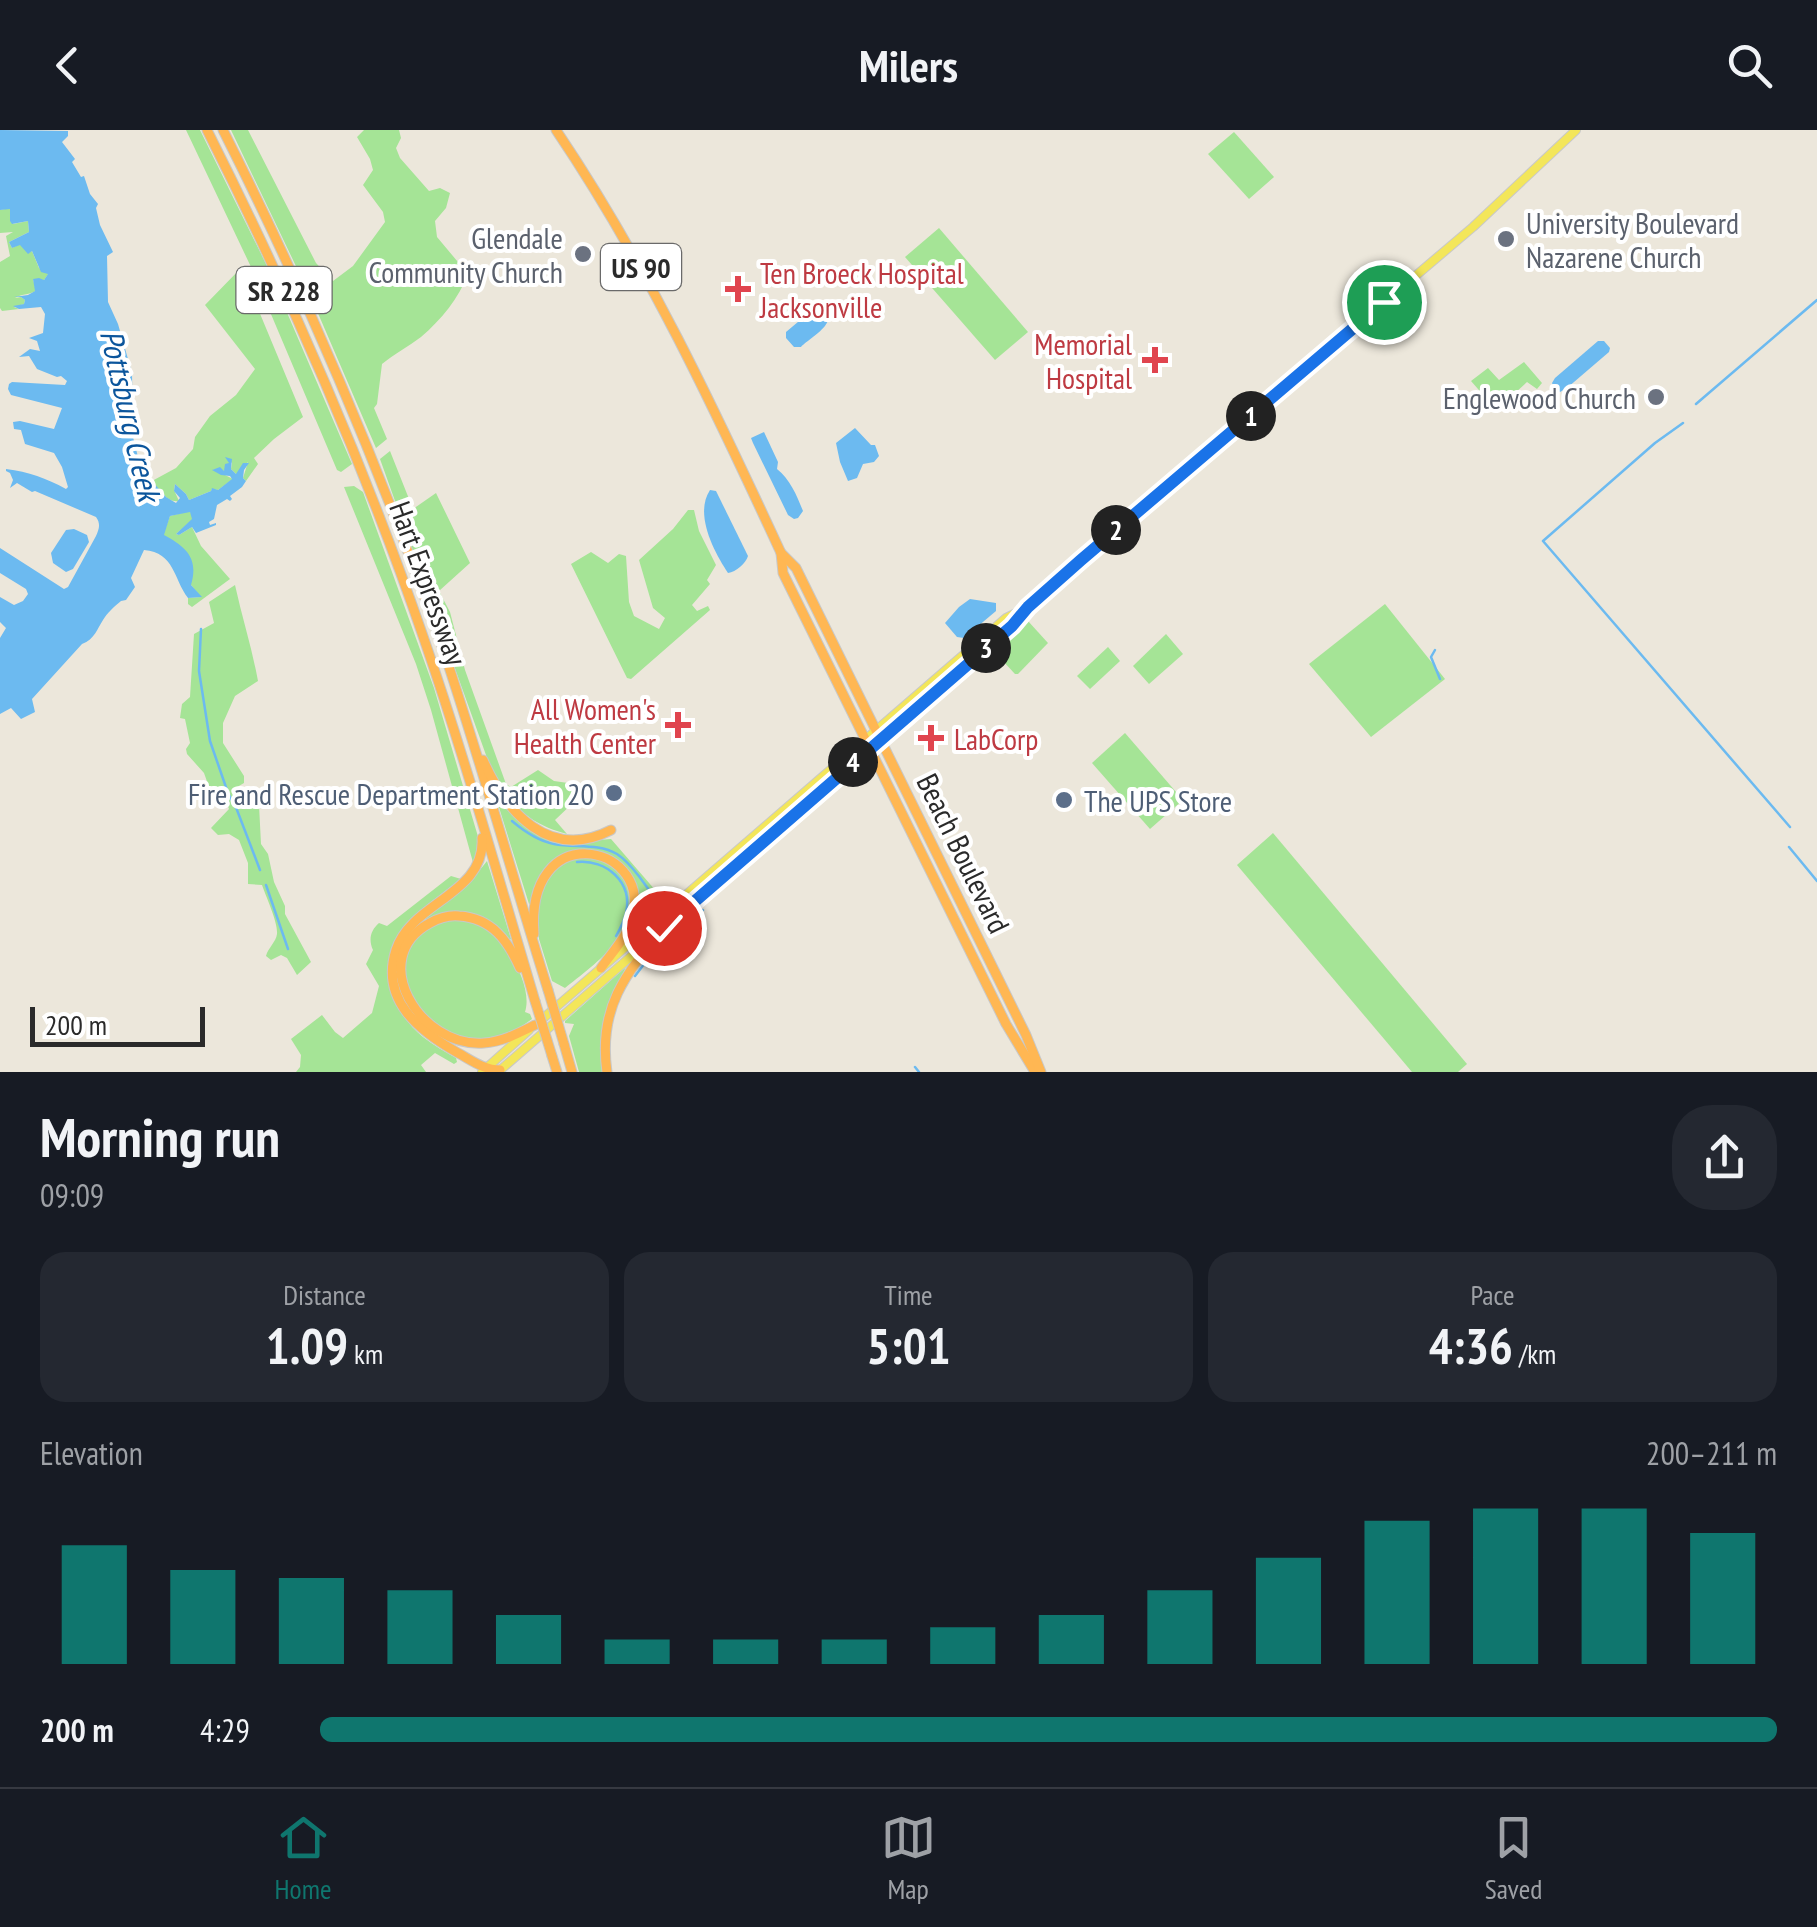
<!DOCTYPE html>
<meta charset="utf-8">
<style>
:root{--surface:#171b24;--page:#242831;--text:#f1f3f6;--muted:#9ea1a6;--line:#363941;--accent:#0f766e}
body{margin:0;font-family:"PT Sans Narrow",sans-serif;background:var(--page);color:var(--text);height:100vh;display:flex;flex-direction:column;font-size:38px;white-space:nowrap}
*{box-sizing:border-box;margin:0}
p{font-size:32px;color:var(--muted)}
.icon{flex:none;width:55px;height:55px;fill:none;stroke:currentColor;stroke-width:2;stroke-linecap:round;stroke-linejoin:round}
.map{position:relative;height:942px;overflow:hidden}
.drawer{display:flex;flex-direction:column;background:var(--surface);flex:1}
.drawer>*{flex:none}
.scale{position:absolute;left:30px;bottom:25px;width:175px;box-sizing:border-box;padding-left:10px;border:5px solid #2a2a2a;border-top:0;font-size:28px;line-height:35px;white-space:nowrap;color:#2a2a2a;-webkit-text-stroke:8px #fff;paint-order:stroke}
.pin{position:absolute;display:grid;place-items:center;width:85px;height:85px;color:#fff;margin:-42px;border:5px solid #fff;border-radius:50%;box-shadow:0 2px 10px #0007}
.km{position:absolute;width:50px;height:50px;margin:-25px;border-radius:50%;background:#222;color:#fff;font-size:28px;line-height:50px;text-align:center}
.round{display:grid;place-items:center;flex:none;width:105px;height:105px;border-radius:40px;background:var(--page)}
.summary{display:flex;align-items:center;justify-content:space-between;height:170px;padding:0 40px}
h1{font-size:55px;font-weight:800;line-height:75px}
.figures{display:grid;grid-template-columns:repeat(3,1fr);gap:15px;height:170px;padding:10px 40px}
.figures div{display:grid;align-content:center;border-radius:25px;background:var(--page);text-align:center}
.figures b{font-size:50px;font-weight:800}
.figures small{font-size:28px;font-weight:400}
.figures p{font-size:28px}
.chart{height:280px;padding:20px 40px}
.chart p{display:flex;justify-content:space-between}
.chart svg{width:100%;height:180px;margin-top:10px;stroke:var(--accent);stroke-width:6}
ul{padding:0 40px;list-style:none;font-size:32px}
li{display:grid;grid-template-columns:160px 120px 1fr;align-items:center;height:75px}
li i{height:25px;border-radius:12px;background:var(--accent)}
header{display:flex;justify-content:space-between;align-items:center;height:130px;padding:0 40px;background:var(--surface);font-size:45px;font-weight:800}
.tabs{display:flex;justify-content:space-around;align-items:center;height:140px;border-top:2px solid var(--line);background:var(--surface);font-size:28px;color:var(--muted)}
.tabs a{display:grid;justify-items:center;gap:5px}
.tabs .active{color:var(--accent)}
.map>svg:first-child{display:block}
</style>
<header><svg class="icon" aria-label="back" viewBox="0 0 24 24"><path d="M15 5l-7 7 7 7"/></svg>Milers<svg class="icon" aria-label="search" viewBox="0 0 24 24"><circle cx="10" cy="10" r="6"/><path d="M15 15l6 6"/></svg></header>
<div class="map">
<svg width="1817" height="942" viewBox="0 0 1817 942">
<rect width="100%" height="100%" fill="#ece7db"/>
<!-- green -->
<g fill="#a5e496">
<path d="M 186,0 L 200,0 L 267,136 L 352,334 L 341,342 L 337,340 L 251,137 Z"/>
<path d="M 231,0 L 248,0 L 316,133 L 333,151 L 353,136 L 385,92 L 383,82 L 363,55 L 373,40 L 370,29 L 357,7 L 364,0 L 399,0 L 401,8 L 396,18 L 400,28 L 429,61 L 440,58 L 450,63 L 446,78 L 435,91 L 437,107 L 468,144 C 459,168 441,190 421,207 C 408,217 394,224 382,234 L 377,274 L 374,278 L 387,309 L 376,318 L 314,174 Z"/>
<path d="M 1234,2 L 1274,47 L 1249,69 L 1208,24 Z"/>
<path d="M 10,78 L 13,94 L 28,91 L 29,102 L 9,112 L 12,118 L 20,114 L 28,123 L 32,121 L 39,138 L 49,143 L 44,150 L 33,149 L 36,161 C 28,165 21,164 15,168 L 21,167 L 25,170 L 24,174 L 14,177 L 19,179 L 2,181 L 0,178 L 0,132 L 10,126 L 6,106 L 13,102 L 0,103 L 0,80 Z"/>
<path d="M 939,98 L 1028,202 L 995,230 L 905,127 Z"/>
<path d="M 241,138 L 303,287 L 274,309 L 254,328 L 258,334 L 246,351 L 243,348 L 248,332 L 237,345 L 231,339 L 232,333 L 229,330 L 229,335 L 224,341 L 213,339 L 233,349 L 218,360 L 212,359 L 211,361 L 189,370 L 186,364 L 175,354 L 174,360 L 179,371 C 167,373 159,360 152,351 L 176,338 L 193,319 L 195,307 L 210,286 L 236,265 L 255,239 L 205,175 Z"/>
<path d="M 1524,232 L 1542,253 L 1537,259 L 1527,252 L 1514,264 L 1499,268 L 1492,262 L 1485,267 L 1471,251 L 1488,238 L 1499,250 Z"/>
<path d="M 390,321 L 413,379 L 436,363 L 470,433 L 439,461 L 450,482 L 465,540 L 506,654 L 511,657 L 538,640 L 554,651 L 568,653 L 576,665 L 575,671 L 555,690 L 567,704 C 528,694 510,674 491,639 L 380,329 Z"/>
<path d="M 354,356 L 363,362 L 434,558 L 479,710 L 480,721 L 474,736 L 431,580 L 416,534 L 344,357 Z"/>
<path d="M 688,380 L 694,380 L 699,401 L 716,435 L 707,450 L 710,454 L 692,475 L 697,481 L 708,476 L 710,480 L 631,549 L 627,548 L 571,434 L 591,422 L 608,433 L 619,424 L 626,426 L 629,472 L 634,486 L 659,499 L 665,488 L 653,478 L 639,430 L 673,399 Z"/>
<path d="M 190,381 L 193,389 L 176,404 L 179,405 L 192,397 L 201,416 L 230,449 L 192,477 L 188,474 L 188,468 L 201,467 L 191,455 L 163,405 L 170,386 Z"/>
<path d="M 235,455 C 242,487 252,518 258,551 L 235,566 L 223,593 L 223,613 L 244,646 L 244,653 L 232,660 L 239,672 L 250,668 L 259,675 L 261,714 L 268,724 L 274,752 L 285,776 L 285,784 L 311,832 L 297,845 L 287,828 L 281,825 L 271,830 L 266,826 C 268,818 276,812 277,804 C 278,792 266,767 262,755 L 248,754 L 248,733 L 239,710 L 229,704 L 218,705 L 211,698 L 229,679 L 222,661 L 210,660 L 204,643 L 187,624 L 186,619 L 190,613 L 185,589 L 180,588 L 182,574 L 190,567 L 194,504 L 214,493 L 209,472 Z"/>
<path d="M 1385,474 L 1445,549 L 1371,607 L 1309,534 Z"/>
<path d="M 1028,491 L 1048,513 L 1018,544 L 1015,544 L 1002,530 L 997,519 Z"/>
<path d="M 1166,504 L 1183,524 L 1149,554 L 1133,536 Z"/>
<path d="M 1108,517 L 1120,531 L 1090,559 L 1077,546 Z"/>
<path d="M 1125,603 L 1183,670 L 1150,699 L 1092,633 Z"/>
<path d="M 497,671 L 532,701 L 574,712 L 611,709 L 656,761 L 660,769 L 660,779 L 627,808 C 650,750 631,750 586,720 C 554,723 537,743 531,773 L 529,774 Z"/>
<path d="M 1273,703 L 1467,934 L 1458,942 L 1412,942 L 1237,735 Z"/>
<path d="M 590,726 C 597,729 606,731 613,736 C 621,741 628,752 629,762 C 637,806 595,834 565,858 L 552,851 L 539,809 L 537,774 L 549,744 L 567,730 Z"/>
<path d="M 487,731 L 511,809 L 508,811 L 479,786 L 427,791 L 424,787 L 471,751 Z"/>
<path d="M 451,746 L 461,749 C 443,763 422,777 406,794 C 375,829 389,880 423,907 C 433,915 445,922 456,928 L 457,932 L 454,934 L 435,923 L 421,935 L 426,942 L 296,942 L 300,937 L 301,925 L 291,909 L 322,885 L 335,902 L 343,908 L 372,883 L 379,856 L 366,834 L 373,820 C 368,809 371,800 379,793 L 387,796 Z"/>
<path d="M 445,789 C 456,790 468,789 478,793 C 503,804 534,855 525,882 L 530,884 L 532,889 C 520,898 505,907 491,909 C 468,912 435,901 421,883 C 402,858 397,821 425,800 C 430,795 439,792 445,789 Z"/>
<path d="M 626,837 L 616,858 L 605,942 L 579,942 L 569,906 L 574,894 L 565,893 L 565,891 Z"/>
</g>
<!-- water -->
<g fill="#6cbaf0">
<path d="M 0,0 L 68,1 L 68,6 L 62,12 L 75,29 L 72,32 L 81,47 L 84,46 L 90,64 L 98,74 L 96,78 L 100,95 L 113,122 L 107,126 L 108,172 L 118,194 L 132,243 L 133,307 L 140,335 L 148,351 L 152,351 L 166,367 L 176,373 L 180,368 L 174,361 L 175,354 L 186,364 L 189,370 L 211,361 L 212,358 L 218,360 L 232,349 L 230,346 L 221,345 L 212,340 L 220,337 L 224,341 L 225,334 L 229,333 L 225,327 L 232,329 L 231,339 L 236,344 L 243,333 L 249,333 L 244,340 L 243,348 L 246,351 L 242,357 L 230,366 L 232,369 L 230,371 L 227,369 L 217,375 L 214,389 L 209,392 L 210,395 L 216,393 L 216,395 L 196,403 L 192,397 L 179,405 L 176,404 L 192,389 L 190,382 L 170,386 L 164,405 C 186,417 199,428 191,455 L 202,467 L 188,468 C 173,448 175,423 144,420 L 131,448 L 135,457 L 126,470 L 121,471 C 115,476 107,483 103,490 C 97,499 95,509 82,514 L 32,569 L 35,582 L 21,589 L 11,578 L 0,584 L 0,508 L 6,498 L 0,492 L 0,467 L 14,475 L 23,471 L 28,464 L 26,459 L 0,443 L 0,418 L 64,459 L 68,457 L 96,406 C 99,399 101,394 96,387 L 35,361 L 32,362 L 17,353 L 10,358 L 13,350 L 10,343 L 6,341 L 6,339 C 29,342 46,348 66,359 L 68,357 L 62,337 L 54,323 L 25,314 L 21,300 L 14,299 L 13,292 L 20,291 L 54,299 L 62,278 L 11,265 L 8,259 L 9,254 L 12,252 L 65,255 L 67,251 L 61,246 L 57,247 L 37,239 L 29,226 L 19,227 L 30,219 L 40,221 L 37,211 L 29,208 L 43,203 L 45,184 L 41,177 L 19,179 L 13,176 L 24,174 L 25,170 L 21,167 L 14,167 L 28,165 L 35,161 L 33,149 L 39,148 L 44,150 L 48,144 L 41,142 L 32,121 L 28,124 L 20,115 L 12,118 L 9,112 L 29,102 L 28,91 L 12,94 L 10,91 L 10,79 L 0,80 Z"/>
<path d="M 817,176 C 845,190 813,205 801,217 L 794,217 L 786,208 L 786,202 Z"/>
<path d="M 1598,211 L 1604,211 L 1610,218 L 1609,222 L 1567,258 L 1560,262 L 1555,260 L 1552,253 L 1555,248 Z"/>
<path d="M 855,298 L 871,315 L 875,315 L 879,326 L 874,332 L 863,334 L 857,348 L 848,351 L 840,332 L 836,313 Z"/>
<path d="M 764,302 L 778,332 L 777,339 C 790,349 797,366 803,381 L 798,388 L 794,389 L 788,385 L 753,313 L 751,308 Z"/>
<path d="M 710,360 L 716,361 L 748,426 C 746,433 736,442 728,443 C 714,422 694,384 710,360 Z"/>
<path d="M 74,399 L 87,405 L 89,412 L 73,439 L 66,442 L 53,433 L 51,423 L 66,400 Z"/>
<path d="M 970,469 L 996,473 L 996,481 L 964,508 L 957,507 L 945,493 L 959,477 Z"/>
</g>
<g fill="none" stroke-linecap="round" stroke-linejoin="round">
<!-- stream -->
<g stroke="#6cbaf0" stroke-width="2.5">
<path d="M 1696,274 L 1817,170"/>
<path d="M 1683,293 L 1655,313 L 1543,411 L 1790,697"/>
<path d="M 201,499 L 199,541 L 210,611 L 228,663 L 237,680 L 260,740"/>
<path d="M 1435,520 L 1431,527 L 1440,549"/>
<path d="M 512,691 C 525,702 538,711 554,714 C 575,718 598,713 617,724 C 631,733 649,759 658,774"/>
<path d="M 1789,717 L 1817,751"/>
<path d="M 577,732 C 606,729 633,752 626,783 C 624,791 620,799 616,806"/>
<path d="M 266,755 L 288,819"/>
<path d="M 635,846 L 651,825 L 703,780"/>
<path d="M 915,937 L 919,942"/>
</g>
<defs>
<g id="major">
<path d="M 661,800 L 1012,496 L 1028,477 L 1081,430 L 1473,97 L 1576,0"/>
<path d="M 540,891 L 1006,488 L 1024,479"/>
<path d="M 482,942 L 529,900"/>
<path d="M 498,942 L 651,809"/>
</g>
<g id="highway">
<path d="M 207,0 C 290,165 364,334 424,509 C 465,628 499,750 535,871"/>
<path d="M 223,0 C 305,163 377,331 438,504 C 478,621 511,742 548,860"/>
<path d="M 556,0 C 646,133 714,278 781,423 L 783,443 L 1006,894 L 1035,942"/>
<path d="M 781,423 L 796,438 L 1026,905 L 1041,942"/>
<path d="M 483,630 C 506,682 549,732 611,700"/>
<path d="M 482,708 C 486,764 411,772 396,820 C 380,870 419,901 458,923 C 471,930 484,940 500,940"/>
<path d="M 534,804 C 525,688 649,713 633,784 C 629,805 613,821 601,838"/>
<path d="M 520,838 C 508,811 492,788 459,786 C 449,785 439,788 430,793 C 365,828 420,918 484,913 C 502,912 519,903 535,895"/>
<path d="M 564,914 L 572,942"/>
<path d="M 552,926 L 557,942"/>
<path d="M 607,942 C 598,878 625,844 664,798"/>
</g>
</defs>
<!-- major casing -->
<use href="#major" stroke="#c8c8c8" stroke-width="10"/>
<!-- highway casing -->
<use href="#highway" stroke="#c8c8c8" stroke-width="11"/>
<!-- major -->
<use href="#major" stroke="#f3e65a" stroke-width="8"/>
<!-- highway -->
<use href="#highway" stroke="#ffb753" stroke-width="9"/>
<defs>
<g id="highway-bridge">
<path d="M 548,860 L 564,914"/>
<path d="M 535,871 L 552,926"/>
</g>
</defs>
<!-- highway-bridge casing -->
<use href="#highway-bridge" stroke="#c8c8c8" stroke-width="11" stroke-linecap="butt"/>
<!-- highway-bridge -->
<use href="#highway-bridge" stroke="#ffb753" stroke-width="9"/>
</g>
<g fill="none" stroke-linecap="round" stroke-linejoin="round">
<defs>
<path id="route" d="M 664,798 L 1012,496 L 1028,477 L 1081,430 L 1384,172"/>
</defs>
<!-- route casing -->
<use href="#route" stroke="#fff" stroke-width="20"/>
<!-- route -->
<use href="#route" stroke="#1a73e8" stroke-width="12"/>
</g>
<!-- markers -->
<g fill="#6b7280" stroke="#fff" stroke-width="4">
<circle cx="1506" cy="109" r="10"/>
<circle cx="583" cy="124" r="10"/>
<circle cx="1656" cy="267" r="10"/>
</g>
<g fill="#e0444e" stroke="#fff" stroke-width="4">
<path d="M733 144h10v10h10v10h-10v10h-10v-10h-10v-10h10z"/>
<path d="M1150 215h10v10h10v10h-10v10h-10v-10h-10v-10h10z"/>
<path d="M673 580h10v10h10v10h-10v10h-10v-10h-10v-10h10z"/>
<path d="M926 593h10v10h10v10h-10v10h-10v-10h-10v-10h10z"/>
</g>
<g fill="#5c6f8a" stroke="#fff" stroke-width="4">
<circle cx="614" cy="663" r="10"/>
<circle cx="1064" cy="670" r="10"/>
</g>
<g text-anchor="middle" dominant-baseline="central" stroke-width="8" stroke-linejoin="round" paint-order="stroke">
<!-- shield labels -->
<g fill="#fff" stroke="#6a6a6a" stroke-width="2.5">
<rect x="601" y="114" width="80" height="46" rx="8"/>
<rect x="236.5" y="137" width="95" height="46" rx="8"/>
</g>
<g font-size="28" font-weight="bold" fill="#2a2a2a">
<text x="641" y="137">US 90</text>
<text x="284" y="160">SR 228</text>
</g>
<!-- worship labels -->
<g font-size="30" fill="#5b616d" stroke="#fff" text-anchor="end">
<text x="1526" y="92" text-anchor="start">University Boulevard<tspan x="1526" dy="34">Nazarene Church</tspan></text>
<text x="563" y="107">Glendale<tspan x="563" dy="34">Community Church</tspan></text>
<text x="1636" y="267">Englewood Church</text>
</g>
<!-- health labels -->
<g font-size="30" fill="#be3a42" stroke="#fff" text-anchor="start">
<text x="760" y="142">Ten Broeck Hospital<tspan x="760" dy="34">Jacksonville</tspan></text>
<text x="1132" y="213" text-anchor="end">Memorial<tspan x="1132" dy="34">Hospital</tspan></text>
<text x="656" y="578" text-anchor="end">All Women's<tspan x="656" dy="34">Health Center</tspan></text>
<text x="954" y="608">LabCorp</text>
</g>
<!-- street labels -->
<g font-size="30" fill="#2a2a2a" stroke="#fff">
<text transform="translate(429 453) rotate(70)">Hart Expressway</text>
<text transform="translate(964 723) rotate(64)">Beach Boulevard</text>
</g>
<!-- service labels -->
<g font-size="30" fill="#4e5e75" stroke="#fff" text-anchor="end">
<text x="594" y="663">Fire and Rescue Department Station 20</text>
<text x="1084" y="670" text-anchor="start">The UPS Store</text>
</g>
<!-- water labels -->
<g font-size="32" font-style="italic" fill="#0b559c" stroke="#fff">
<text transform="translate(131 285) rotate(77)">Pottsburg Creek</text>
</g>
</g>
</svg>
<div class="scale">200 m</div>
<div class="pin" style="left:1384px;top:172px;background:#1e9e55"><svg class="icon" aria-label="arrive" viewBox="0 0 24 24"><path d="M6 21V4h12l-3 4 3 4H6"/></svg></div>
<div class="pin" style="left:664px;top:798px;background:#d93025"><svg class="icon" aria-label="check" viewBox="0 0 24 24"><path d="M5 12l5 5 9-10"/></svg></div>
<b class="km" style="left:1251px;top:286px">1</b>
<b class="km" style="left:1116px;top:400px">2</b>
<b class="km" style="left:986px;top:518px">3</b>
<b class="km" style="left:853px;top:632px">4</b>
</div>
<section class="drawer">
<div class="summary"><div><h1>Morning run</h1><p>09:09</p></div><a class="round"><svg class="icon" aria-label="share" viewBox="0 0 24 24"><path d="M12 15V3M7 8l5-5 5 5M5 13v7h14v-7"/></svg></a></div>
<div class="figures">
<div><p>Distance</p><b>1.09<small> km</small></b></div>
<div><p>Time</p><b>5:01</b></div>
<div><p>Pace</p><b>4:36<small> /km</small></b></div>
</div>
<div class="chart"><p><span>Elevation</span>200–211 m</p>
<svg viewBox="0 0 160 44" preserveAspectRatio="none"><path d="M5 44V15M15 44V21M25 44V23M35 44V26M45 44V32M55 44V38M65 44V38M75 44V38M85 44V35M95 44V32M105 44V26M115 44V18M125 44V9M135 44V6M145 44V6M155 44V12"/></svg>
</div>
<ul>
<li><b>200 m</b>4:29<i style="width:100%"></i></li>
</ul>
</section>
<nav class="tabs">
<a class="active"><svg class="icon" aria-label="home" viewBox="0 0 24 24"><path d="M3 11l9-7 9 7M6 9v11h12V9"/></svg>Home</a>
<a><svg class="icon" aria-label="map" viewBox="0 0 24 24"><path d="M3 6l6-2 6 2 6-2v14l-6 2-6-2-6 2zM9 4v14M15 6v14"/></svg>Map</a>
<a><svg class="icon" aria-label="saved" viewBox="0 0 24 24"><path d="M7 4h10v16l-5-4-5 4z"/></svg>Saved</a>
</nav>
